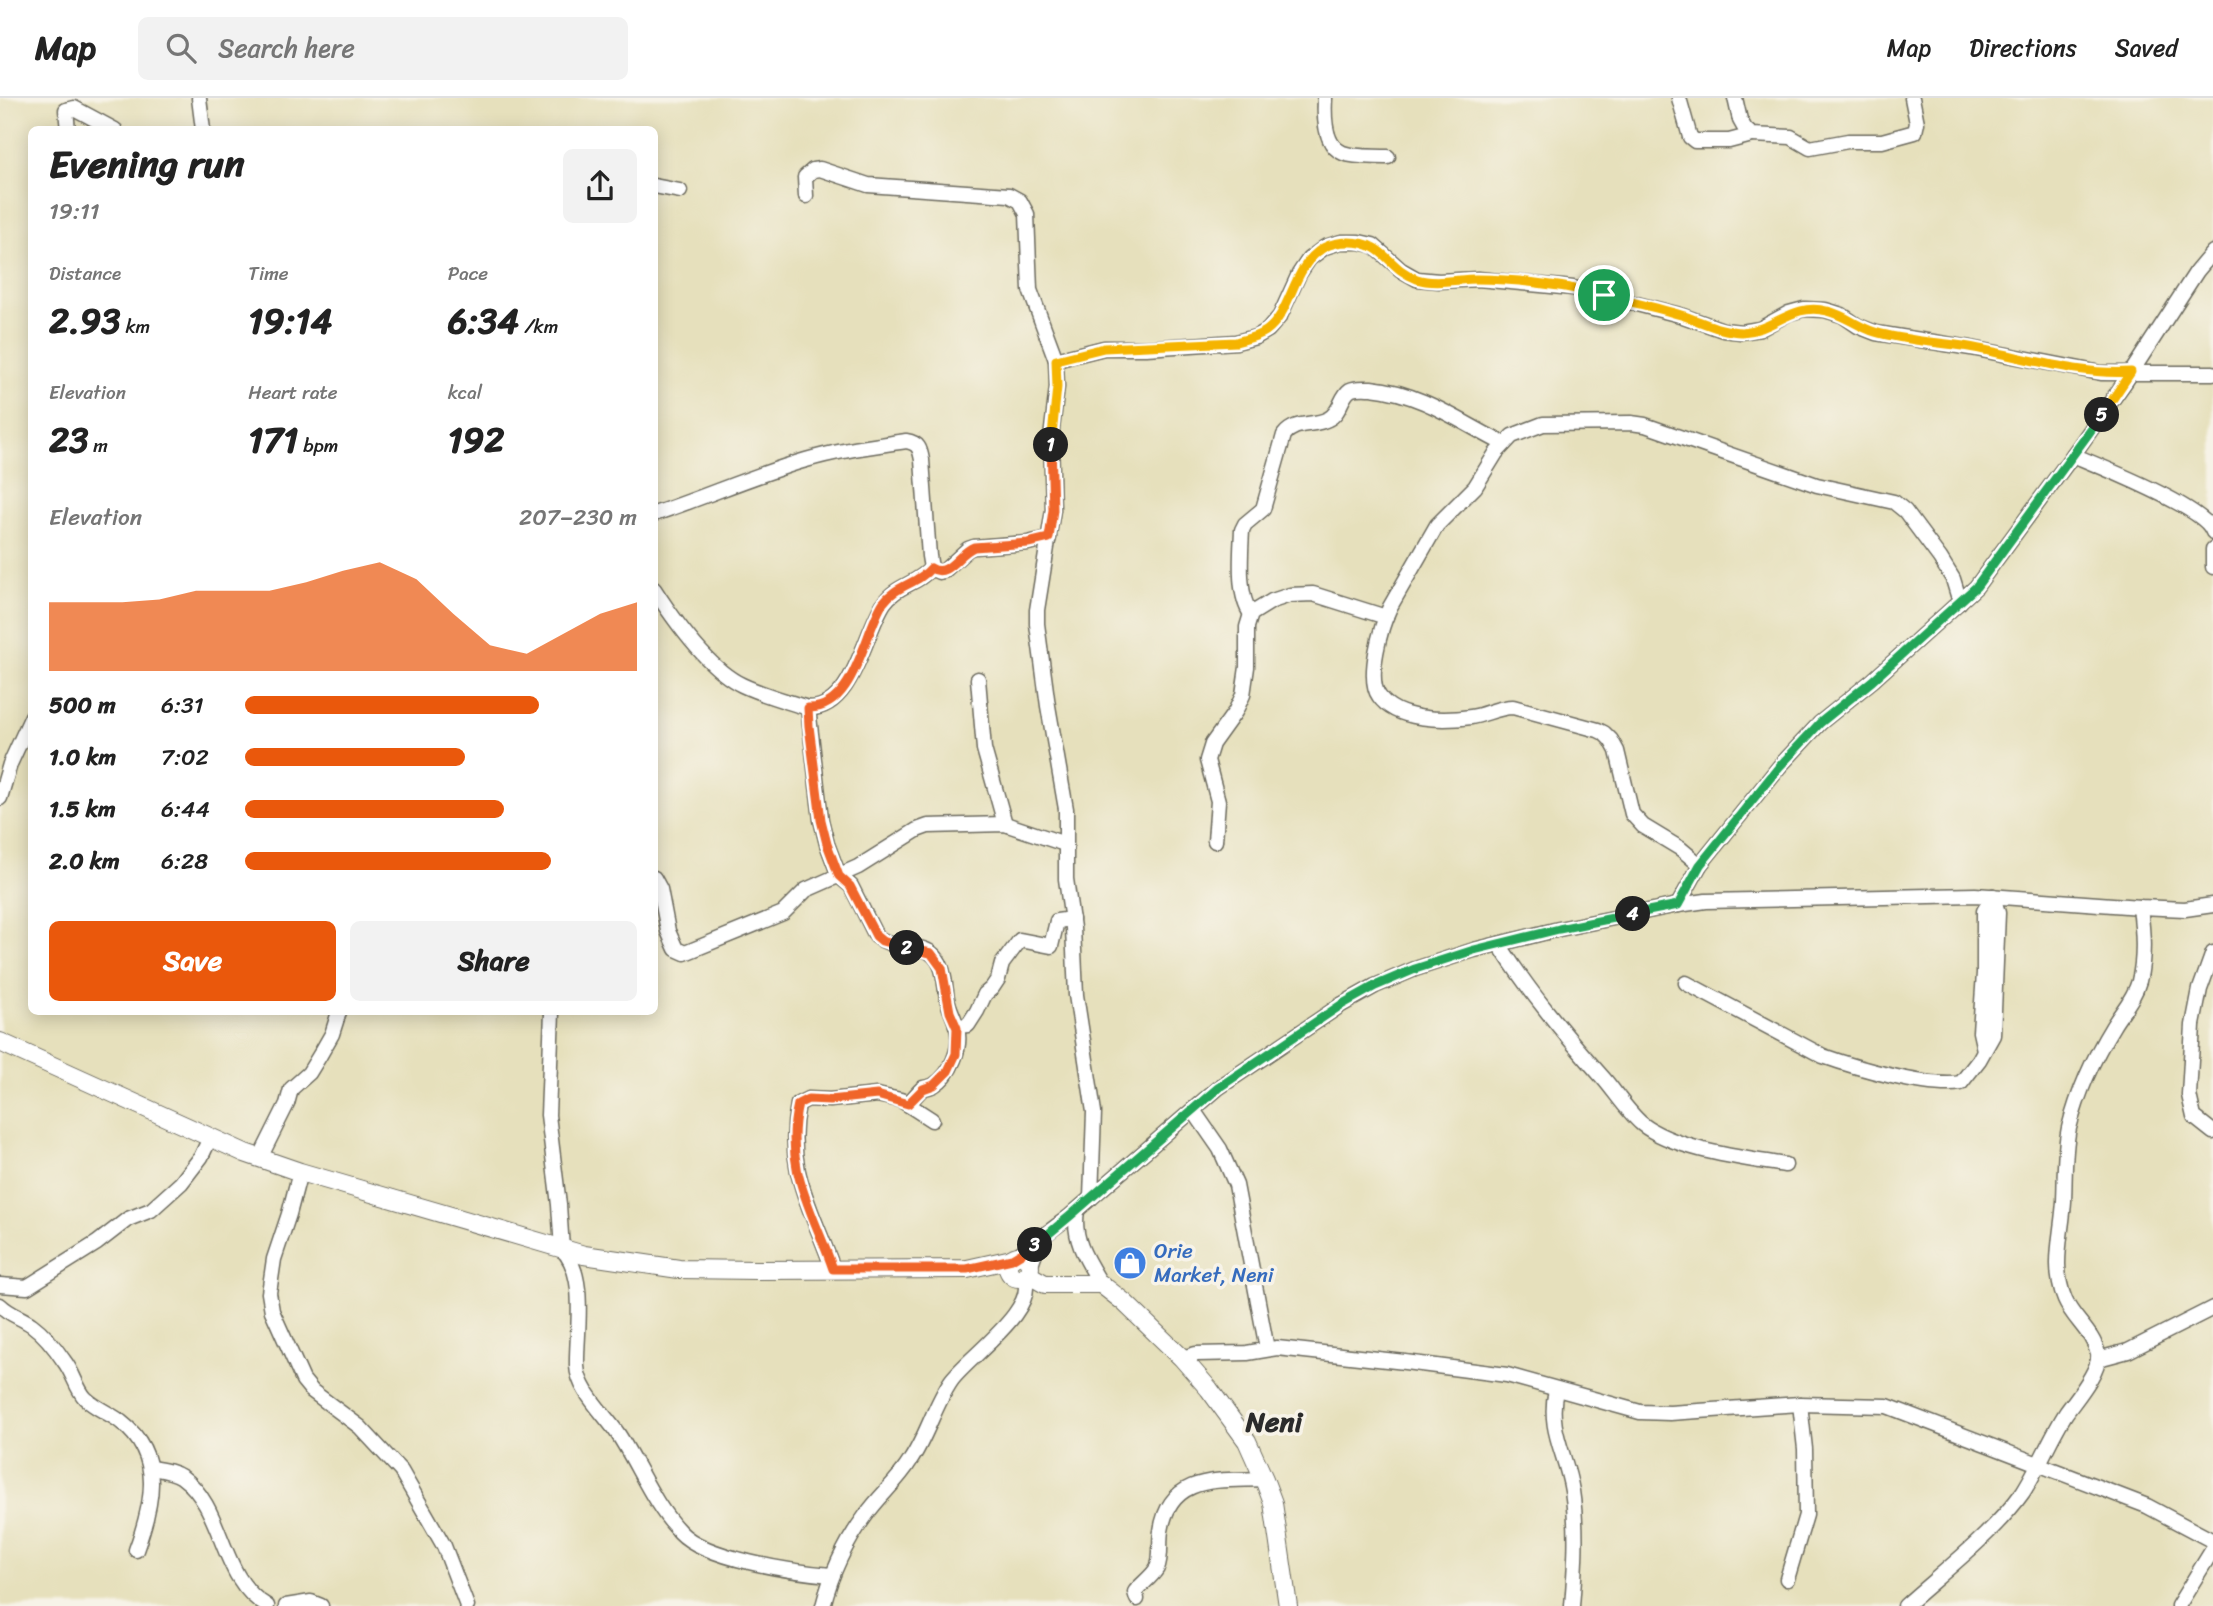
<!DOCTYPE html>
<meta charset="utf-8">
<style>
:root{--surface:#fff;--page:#f2f2f2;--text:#222;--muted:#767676;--line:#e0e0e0;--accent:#ea580c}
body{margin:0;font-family:Sriracha,sans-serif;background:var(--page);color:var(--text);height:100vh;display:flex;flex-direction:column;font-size:26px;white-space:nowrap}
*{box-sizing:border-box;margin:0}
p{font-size:23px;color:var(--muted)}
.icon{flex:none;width:38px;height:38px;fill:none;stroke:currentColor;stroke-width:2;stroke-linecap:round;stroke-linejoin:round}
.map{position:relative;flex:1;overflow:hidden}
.drawer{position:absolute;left:28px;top:28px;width:630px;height:889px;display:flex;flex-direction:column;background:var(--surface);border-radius:10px;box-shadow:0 4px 18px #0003}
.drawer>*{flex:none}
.pin{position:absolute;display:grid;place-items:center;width:60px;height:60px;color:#fff;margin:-30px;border:4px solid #fff;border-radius:50%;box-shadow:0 2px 7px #0007}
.km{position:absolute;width:35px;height:35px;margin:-18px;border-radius:50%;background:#222;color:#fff;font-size:19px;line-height:35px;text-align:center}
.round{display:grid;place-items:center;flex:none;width:74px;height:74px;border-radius:10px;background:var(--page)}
.summary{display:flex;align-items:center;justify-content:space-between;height:119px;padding:0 21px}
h1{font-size:38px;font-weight:700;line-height:52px}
.stats{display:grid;grid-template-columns:repeat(3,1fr);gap:10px;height:119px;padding:7px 21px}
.stats div{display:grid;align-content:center}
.stats b{font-size:35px;font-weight:700}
.stats small{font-size:19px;font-weight:400}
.stats p{font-size:19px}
.chart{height:196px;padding:14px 21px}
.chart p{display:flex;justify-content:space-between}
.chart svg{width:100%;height:126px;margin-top:7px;fill:var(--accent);opacity:.7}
.button{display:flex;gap:14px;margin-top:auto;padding:14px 21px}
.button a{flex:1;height:80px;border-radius:10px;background:var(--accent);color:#fff;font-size:28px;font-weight:700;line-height:80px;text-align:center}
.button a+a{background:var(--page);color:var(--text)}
ul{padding:0 21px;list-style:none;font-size:23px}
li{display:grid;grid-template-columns:112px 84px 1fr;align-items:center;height:52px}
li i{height:18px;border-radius:9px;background:var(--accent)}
header{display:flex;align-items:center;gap:42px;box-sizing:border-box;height:98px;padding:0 35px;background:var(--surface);border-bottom:2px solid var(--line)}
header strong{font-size:33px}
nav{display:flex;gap:38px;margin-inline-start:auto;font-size:24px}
.search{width:490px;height:63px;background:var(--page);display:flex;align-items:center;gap:18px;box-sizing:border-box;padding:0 24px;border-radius:10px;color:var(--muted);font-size:26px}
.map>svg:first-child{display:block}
</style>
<header>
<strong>Map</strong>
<div class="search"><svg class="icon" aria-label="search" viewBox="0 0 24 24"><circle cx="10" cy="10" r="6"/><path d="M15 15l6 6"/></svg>Search here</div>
<nav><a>Map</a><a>Directions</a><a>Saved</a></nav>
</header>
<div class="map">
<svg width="2213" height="1508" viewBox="0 0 2213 1508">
<rect width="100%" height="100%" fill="#f7f3e8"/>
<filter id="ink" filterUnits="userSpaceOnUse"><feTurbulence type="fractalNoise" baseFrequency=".0143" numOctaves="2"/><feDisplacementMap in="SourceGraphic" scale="14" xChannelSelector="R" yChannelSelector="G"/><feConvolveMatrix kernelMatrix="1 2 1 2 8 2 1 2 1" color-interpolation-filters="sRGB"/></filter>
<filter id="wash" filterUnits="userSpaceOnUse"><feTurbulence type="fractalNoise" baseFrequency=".00686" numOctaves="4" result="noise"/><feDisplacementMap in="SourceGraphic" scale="28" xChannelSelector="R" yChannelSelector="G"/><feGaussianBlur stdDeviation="1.57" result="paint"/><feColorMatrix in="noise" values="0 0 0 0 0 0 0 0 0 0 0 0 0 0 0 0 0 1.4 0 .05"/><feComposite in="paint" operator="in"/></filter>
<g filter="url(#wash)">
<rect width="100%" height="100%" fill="#e6e0bc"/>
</g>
<g filter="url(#ink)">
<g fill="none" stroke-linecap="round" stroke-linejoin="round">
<defs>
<g id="minor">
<path d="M 199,0 L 203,32"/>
<path d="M 1325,0 C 1324,17 1324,48 1343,55 C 1356,60 1374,58 1388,59"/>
<path d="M 1679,0 L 1690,39 L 1695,43 L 1729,43 L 1752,37"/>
<path d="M 1735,0 L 1740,22 L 1745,31 L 1752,37 L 1791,39 L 1810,50 L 1848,43 L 1882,43 L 1915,34 L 1917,25 L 1912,0"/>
<path d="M 68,32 L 66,12 L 74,10 L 115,32"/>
<path d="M 654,88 L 680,93"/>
<path d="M 806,98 L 805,79 L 813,72 L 820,71 L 868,87 L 1009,97 L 1020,103 L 1027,116 L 1030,192 L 1056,262 L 1057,289 L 1051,340 L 1053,412 L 1037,512 L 1037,526 L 1048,608 L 1066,711 L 1066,781 L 1073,830 L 1076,897 L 1094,1014 L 1091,1100"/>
<path d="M 1056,262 L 1104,250 L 1146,250 L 1236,244 L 1256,239 L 1268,232 L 1280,218 L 1299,176 L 1309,161 L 1325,149 L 1341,144 L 1359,144 L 1373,147 L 1401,172 L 1417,181 L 1439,183 L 1478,181 L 1573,190 L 1680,217 L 1723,232 L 1741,234 L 1760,231 L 1789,215 L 1804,211 L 1825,212 L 1842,217 L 1858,228 L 1876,235 L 1971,250 L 2101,275 L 2213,275"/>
<path d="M 2073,357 C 2099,368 2206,410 2213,434"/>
<path d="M 654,416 C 705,399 754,377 806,362 C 839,352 873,348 906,343 C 919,345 920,351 922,362 L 929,458 L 931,470 L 939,474 L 944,473 L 968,451 L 974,449 L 1028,445 L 1049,440"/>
<path d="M 2213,451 L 2213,469"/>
<path d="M 654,491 C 674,522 708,571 742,587 C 763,597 786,603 808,610 C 853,612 864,535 884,505 C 896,487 918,486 931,470"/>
<path d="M 1251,516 C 1237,497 1241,456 1242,432 L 1245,426 L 1263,411 L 1284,337 C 1296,322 1313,329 1328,321 C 1341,315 1340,299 1350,292 C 1356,289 1365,290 1371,290 C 1422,295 1460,324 1504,346"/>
<path d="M 978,581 L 984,651 L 1005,726"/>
<path d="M 808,610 L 821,722 L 827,746 L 839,778 L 851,788 L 876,838 C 893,852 918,845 931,855 C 945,865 944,884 947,900 C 949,911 955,920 957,930 C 962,949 951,977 934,987 C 931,989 927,989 923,990 C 918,994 913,1001 908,1006"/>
<path d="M 0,700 L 10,666 L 32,618"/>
<path d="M 1215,743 L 1218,703 L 1207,662 L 1212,646 L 1235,614 L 1243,597 L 1247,569 L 1247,529 L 1251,516 L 1272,503 L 1290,497 L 1313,496 L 1386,519"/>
<path d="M 1700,767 L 1681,751 L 1643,728 L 1632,716 L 1617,653 L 1611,642 L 1604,635 L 1598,632 L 1513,609 C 1498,609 1485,617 1471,619 C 1444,623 1396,623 1379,598 C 1366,580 1381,528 1390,509 L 1437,427 L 1475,389 L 1496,355 L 1512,338 L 1543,326 L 1631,325 L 1645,327 L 1817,387 L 1894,404 L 1905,413 L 1940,460 L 1953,481 L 1960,504"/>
<path d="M 654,780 L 660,791 L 668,833 L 676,851 L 685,855 L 783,815 L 806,792 L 858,769 L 917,732 L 928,728 L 1005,726 L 1065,746"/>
<path d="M 1678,807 L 1700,767 L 1779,669 L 1820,625 L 1872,583 L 1976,489 L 2073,357 L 2125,284 L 2197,173 L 2213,154"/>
<path d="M 1499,846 C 1529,894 1566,938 1604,981 C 1616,995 1628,1014 1642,1026 C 1675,1052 1744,1060 1785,1067"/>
<path d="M 2213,855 L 2200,891 L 2193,927 L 2189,997 L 2194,1019 L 2213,1034"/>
<path d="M 1686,885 L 1823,958 C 1854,969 1929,991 1961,985 L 1979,962 L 1993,937 L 1998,815 L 1993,798"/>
<path d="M 552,914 L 548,1017 L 559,1107 L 562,1151 C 588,1178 576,1233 577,1268 C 578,1293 605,1316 618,1336 C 639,1368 653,1406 680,1434 C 705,1461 794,1474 831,1477"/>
<path d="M 956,928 L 968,927 L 977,913 L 985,896 L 992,890 L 998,881 L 1002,866 L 1020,842 L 1051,848 L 1057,823 L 1072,821"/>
<path d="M 1984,952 L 1980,934 L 1984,875 L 1984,813 L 1993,798"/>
<path d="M 1193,1012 L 1220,1051 L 1236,1087 L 1267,1251"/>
<path d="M 260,1060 L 287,1006 L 291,991 L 309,975 L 320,957 L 332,936 L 339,914"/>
<path d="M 300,1074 L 289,1116 L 274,1161 L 269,1195 L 272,1213 L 303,1282 L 312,1293 L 360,1329 L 401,1373 L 444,1448 L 467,1508"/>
<path d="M 1077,1113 C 1072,1141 1087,1163 1101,1186"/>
<path d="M 1015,1159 L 1070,1118 L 1218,990 L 1341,907 L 1375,888 L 1415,871 L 1474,852 L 1559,831 L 1678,807 L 1706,803 L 1975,797 L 2140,809 L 2185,811 L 2213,807"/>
<path d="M 1030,1169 L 1039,1143"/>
<path d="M 833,1171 C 813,1112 784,1072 798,1006 L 808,1001 L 830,1002 L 877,997 L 901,1002 L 932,1022"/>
<path d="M 0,1187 L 27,1189 L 97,1145 L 128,1121 L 151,1112 L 181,1085 L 201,1059 L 210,1040"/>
<path d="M 0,1207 C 10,1217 21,1219 32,1227 C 43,1235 56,1251 64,1263 C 73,1274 76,1290 85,1300 C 96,1311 110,1315 121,1324 C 165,1358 152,1408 136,1452"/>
<path d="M 1182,1260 L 1196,1256 L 1247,1255 L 1277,1250 L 1405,1264 L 1507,1277 L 1640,1314 L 1670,1315 L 1800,1306 L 1887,1308 L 2147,1408 L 2213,1443"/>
<path d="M 2098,1261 L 2128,1253 L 2213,1210"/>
<path d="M 1556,1292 C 1547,1332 1566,1355 1572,1393 C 1578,1431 1575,1470 1572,1508"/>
<path d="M 151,1370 C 162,1372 173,1373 182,1379 C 225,1410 219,1481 267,1508"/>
<path d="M 1787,1481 L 1806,1417 L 1805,1351 L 1800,1306"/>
<path d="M 1137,1501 L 1135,1494 C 1141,1486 1152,1479 1157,1470 C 1162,1460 1159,1444 1161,1433 C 1170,1375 1219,1383 1264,1381"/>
<path d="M 286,1508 L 311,1504 L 321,1508"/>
<path d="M 823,1508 C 831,1476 846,1444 866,1417 C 879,1398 898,1383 910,1363 C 927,1338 934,1308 951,1283 C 967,1260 1042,1209 1023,1179"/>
<path d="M 1905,1508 C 1943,1474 1994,1435 2023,1394 C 2039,1369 2050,1340 2066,1315 C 2075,1302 2101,1272 2098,1256 C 2093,1234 2073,1221 2065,1202 C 2051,1169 2062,1137 2064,1103 C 2065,1080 2064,1053 2069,1030 C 2078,994 2094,959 2113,928 C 2122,913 2134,901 2139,883 C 2145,858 2143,834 2140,809"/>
<path d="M 2178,1508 L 2213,1451"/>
</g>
<g id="major">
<path d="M 0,944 L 245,1055 L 300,1074 L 584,1157 L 679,1171 L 757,1172 L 967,1171 L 1012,1161"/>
<circle cx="1019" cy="1169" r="11"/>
<path d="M 1027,1176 L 1045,1186 L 1101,1186 L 1124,1204 L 1182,1260 L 1209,1291 L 1247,1343 L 1264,1381 L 1273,1405 L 1288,1508"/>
</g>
</defs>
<!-- minor casing -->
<use href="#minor" stroke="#6c6a5e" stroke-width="17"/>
<!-- major casing -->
<use href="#major" stroke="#6c6a5e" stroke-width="20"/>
<!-- minor -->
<use href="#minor" stroke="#fff" stroke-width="14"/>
<!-- major -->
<use href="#major" stroke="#fff" stroke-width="18"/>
</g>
</g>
<g fill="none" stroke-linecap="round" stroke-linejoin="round" filter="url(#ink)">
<defs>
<path id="split-1" d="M 1051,347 L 1057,289 L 1056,262 L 1104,250 L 1236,244 C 1246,241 1257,239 1266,233 C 1293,213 1291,170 1323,150 C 1330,146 1340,144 1349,144 C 1386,144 1388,171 1417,181 C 1435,187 1458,181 1476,181 C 1516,181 1565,188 1604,197"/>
<path id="split-2" d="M 907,850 L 882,843 L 876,838 L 850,788 L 839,778 L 827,746 L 821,722 L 809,628 L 808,610 C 854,612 864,535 883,505 C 896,487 918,486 931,470 C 948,481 958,455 974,449 L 1028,445 L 1049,440 L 1053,412 L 1051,347"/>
<path id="split-3" d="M 907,850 L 931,855 L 942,870 L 950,914 L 957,930 L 956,956 L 948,973 L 934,987 L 923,991 L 908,1006 L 877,997 L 830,1002 L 808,1001 L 798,1006 C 783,1071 813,1113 833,1171 L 967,1171 L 1012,1161 L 1035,1147"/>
<path id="split-4" d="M 1035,1147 L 1070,1118 L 1218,990 L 1341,907 L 1375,888 L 1415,871 L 1474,852 L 1559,831 L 1633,816"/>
<path id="split-5" d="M 1633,816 L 1678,807 L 1700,767 L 1779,669 L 1820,625 L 1872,583 L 1976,489 L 2102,317"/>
<path id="split-6" d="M 1604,197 C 1629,204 1656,209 1681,217 C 1701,223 1720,234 1742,234 C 1775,233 1791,204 1827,213 C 1845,217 1858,229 1875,234 C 1905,243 1939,244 1969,249 C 2021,258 2079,278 2131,274 L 2102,317"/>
</defs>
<!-- split-1 casing -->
<use href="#split-1" stroke="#fff" stroke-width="14"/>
<!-- split-2 casing -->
<use href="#split-2" stroke="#fff" stroke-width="14"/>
<!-- split-3 casing -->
<use href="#split-3" stroke="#fff" stroke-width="14"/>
<!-- split-4 casing -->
<use href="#split-4" stroke="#fff" stroke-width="14"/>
<!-- split-5 casing -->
<use href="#split-5" stroke="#fff" stroke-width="14"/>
<!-- split-6 casing -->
<use href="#split-6" stroke="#fff" stroke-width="14"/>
<!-- split-1 -->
<use href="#split-1" stroke="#f5b400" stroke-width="9"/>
<!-- split-2 -->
<use href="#split-2" stroke="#f0652b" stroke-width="9"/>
<!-- split-3 -->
<use href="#split-3" stroke="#f0652b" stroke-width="9"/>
<!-- split-4 -->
<use href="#split-4" stroke="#22a559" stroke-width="9"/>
<!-- split-5 -->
<use href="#split-5" stroke="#22a559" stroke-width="9"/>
<!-- split-6 -->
<use href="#split-6" stroke="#f5b400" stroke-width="9"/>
</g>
<!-- icons -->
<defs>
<symbol id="shop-disc" viewBox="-11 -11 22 22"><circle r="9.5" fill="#3f7fe0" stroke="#f7f3e8"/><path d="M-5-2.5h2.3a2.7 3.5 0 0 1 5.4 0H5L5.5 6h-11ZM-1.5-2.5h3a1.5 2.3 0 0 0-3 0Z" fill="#fff"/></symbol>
</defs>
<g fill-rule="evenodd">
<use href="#shop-disc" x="1111" y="1146" width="38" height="38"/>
</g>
<g text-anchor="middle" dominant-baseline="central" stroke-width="7" stroke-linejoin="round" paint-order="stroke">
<!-- shop labels -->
<g font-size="21" fill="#366cbe" stroke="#f7f3e8" text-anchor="start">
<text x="1154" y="1153">Orie<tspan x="1154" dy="24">Market, Neni</tspan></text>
</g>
<!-- district labels -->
<g font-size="28" font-weight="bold" fill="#2b2b2b" stroke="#f7f3e8">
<text x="1274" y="1323">Neni</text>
</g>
</g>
</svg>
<div class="pin" style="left:1604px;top:197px;background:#1e9e55"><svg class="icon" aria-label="arrive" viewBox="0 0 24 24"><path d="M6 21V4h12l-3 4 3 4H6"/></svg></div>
<b class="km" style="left:1051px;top:347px">1</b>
<b class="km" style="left:907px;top:850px">2</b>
<b class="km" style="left:1035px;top:1147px">3</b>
<b class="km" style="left:1633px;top:816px">4</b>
<b class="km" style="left:2102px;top:317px">5</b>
<section class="drawer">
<div class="summary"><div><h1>Evening run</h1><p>19:11</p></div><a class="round"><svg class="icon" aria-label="share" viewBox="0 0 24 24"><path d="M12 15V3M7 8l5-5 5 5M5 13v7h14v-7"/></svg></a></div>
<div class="stats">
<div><p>Distance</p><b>2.93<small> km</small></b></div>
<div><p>Time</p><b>19:14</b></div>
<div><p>Pace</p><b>6:34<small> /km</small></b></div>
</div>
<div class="stats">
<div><p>Elevation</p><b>23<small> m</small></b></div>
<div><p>Heart rate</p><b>171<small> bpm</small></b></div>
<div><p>kcal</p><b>192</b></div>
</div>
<div class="chart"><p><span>Elevation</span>207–230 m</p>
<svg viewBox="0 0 160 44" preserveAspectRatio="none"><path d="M0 44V20L10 20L20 20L30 19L40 16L50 16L60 16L70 13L80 9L90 6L100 12L110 24L120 35L130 38L140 31L150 24L160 20V44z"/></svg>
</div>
<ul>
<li><b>500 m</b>6:31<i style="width:75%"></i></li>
<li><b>1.0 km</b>7:02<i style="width:56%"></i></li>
<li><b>1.5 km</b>6:44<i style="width:66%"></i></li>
<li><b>2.0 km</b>6:28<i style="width:78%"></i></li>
</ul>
<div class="button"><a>Save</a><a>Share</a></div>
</section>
</div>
